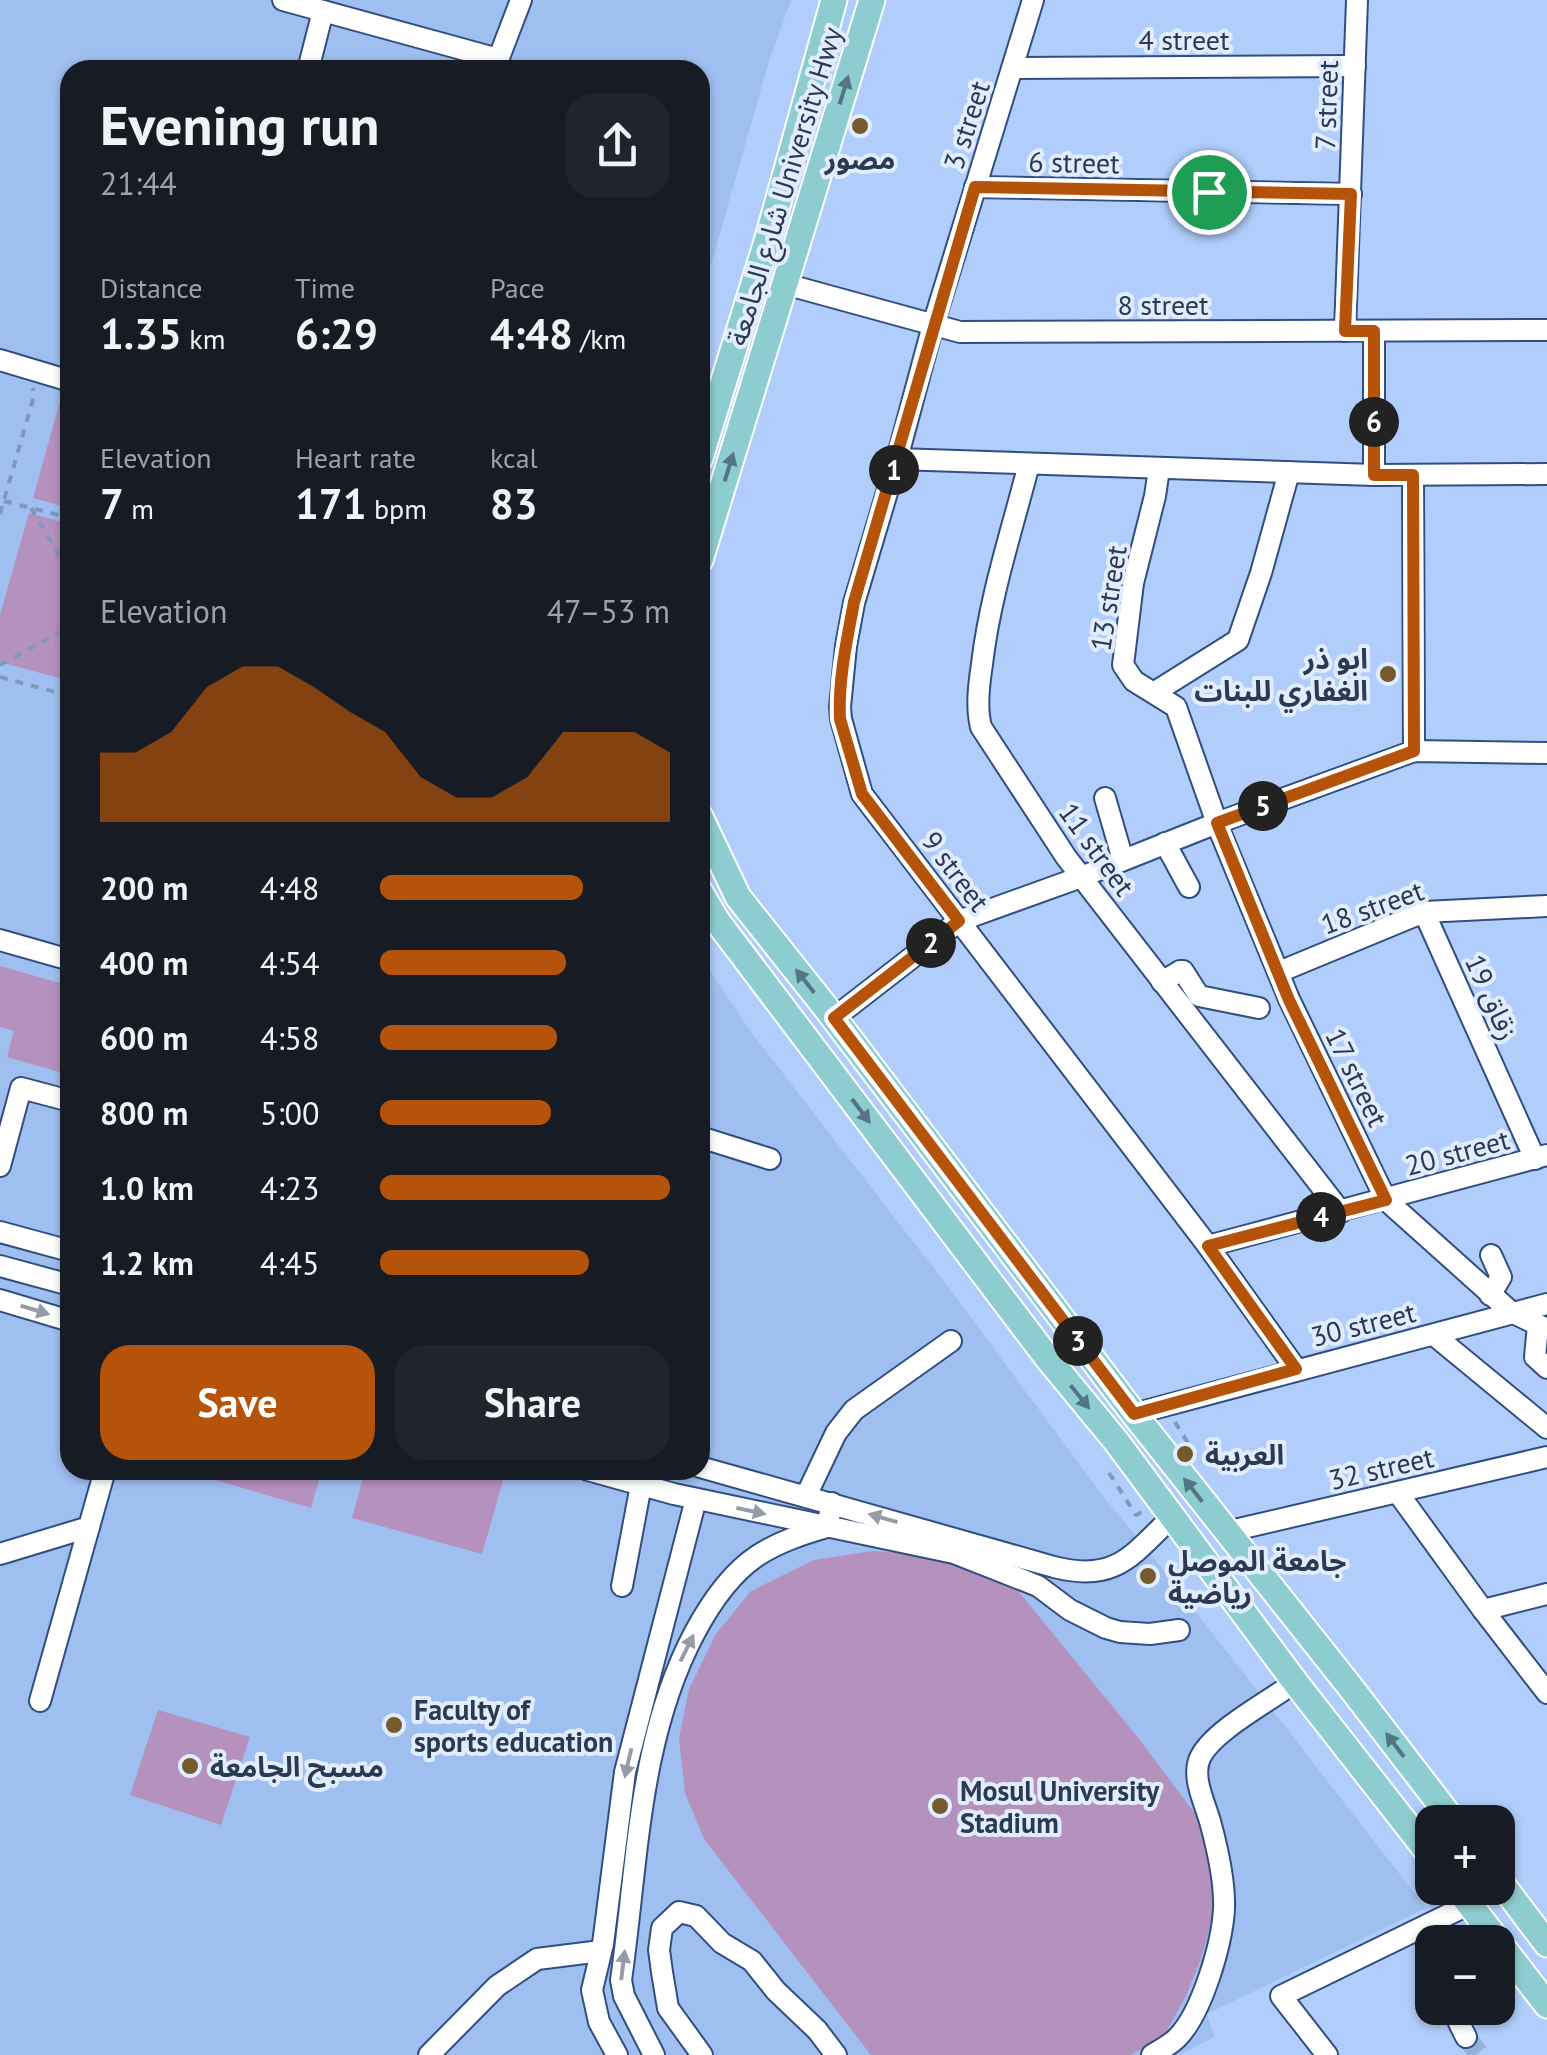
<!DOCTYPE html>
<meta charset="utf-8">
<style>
:root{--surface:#171b24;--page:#20242c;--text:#f1f3f6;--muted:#9ea1a6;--accent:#b45309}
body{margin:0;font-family:"PT Sans","Noto Sans Arabic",sans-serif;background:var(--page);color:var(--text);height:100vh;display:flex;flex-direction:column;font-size:38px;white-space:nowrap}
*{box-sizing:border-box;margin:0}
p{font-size:32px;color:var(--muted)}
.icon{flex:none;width:55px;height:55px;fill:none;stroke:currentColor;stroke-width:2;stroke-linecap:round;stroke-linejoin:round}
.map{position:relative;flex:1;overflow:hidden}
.sheet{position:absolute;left:60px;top:60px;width:650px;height:1420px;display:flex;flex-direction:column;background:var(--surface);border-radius:30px;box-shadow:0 2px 8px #0004}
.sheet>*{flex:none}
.controls{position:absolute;left:1415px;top:1805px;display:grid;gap:20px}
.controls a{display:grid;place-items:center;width:100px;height:100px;border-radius:20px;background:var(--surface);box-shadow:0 2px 8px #0004;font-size:50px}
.pin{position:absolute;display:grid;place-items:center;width:85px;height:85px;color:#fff;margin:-42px;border:5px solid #fff;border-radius:50%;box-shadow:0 2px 10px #0007}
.km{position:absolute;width:50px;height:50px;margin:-25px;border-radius:50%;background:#222;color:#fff;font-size:28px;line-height:50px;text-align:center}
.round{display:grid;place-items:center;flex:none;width:105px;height:105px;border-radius:30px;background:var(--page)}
.head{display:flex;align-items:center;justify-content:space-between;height:170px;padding:0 40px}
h1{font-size:55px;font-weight:800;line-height:75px}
.metrics{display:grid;grid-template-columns:repeat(3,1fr);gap:15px;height:170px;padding:10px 40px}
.metrics div{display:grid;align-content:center}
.metrics b{font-size:42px;font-weight:800}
.metrics small{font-size:28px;font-weight:400}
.metrics p{font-size:28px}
.chart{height:280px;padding:20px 40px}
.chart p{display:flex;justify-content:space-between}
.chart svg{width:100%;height:180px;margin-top:10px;fill:var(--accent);opacity:.7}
.cta{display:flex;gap:20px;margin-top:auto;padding:20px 40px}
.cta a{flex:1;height:115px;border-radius:30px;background:var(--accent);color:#fff;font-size:40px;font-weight:800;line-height:115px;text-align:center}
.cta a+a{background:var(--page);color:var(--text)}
ul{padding:0 40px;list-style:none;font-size:32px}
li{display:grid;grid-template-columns:160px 120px 1fr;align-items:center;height:75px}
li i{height:25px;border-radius:12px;background:var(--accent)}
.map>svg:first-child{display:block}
</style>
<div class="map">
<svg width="1547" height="2055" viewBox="0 0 1547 2055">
<rect width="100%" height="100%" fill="#b0cdfb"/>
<!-- built -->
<path fill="#9fbff0" d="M 0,0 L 791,0 L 769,61 L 700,304 L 700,70 L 70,70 L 70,1470 L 700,1470 L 700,956 L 751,1032 L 949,1288 L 1103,1496 L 1157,1562 L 1426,1908 L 1207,2014 L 1214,2037 L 1179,2055 L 0,2055 Z"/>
<!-- green -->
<g fill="#b591be">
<path d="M 60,401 L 70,404 L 70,508 L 33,498 Z"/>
<path d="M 29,513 L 70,524 L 70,681 L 0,662 L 0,615 Z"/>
<path d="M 0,966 L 70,986 L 70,1075 L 7,1057 L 14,1031 L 0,1027 Z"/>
<path d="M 215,1470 L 322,1470 L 311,1508 L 212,1479 Z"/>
<path d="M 365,1470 L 506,1470 L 482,1554 L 352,1518 Z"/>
<path d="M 873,1551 L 926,1554 L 982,1571 L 1019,1592 L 1139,1739 L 1199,1819 L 1213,1872 L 1214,1911 L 1201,1959 L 1185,1998 L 1162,2039 L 1130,2055 L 871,2055 L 704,1839 L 685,1793 L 679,1738 L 689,1689 L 716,1634 L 751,1591 L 814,1560 Z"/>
<path d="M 158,1710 L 250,1737 L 221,1825 L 130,1795 Z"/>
</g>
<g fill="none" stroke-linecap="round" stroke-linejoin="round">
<!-- minor-tunnel -->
<path stroke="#95b0d9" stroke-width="20" stroke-dasharray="20 10" stroke-linecap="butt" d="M 1466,2037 L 1480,2055"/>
<defs>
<g id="minor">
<path d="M 283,0 L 498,59"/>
<path d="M 1033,0 L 933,325 L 897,459 L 854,603 L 846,646 L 840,707 L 841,719 L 862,794 L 1208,1246 L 1296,1369"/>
<path d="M 495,68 L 521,0"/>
<path d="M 1014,68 L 1355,66"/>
<path d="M 308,70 L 323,11"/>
<path d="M 975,187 L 1351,194"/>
<path d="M 785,284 L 960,332 L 1547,330"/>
<path d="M 1345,331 L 1357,0"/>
<path d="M 1374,331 L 1374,475"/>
<path d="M 0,360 L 70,381"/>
<path d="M 897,459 L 1374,475 L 1547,474"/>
<path d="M 1029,464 C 1012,530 990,596 982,664 C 979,684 976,707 981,727 L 1066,857 L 1341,1212"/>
<path d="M 1159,469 L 1155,496 L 1133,583 L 1123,665 L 1134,681 L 1176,707 L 1219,829 L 1289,999 L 1386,1200 L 1511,1312 L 1547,1329"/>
<path d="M 1413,475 L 1414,751"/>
<path d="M 1155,692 L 1238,640 L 1261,573 L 1289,472"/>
<path d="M 1105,798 L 1123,860"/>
<path d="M 1165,843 L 1189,887"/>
<path d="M 1424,912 L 1535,1159"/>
<path d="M 0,940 L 70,960"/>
<path d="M 1279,972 L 1424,912 L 1547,906"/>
<path d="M 1162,982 L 1180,971 L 1183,971 L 1199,996 L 1259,1008"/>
<path d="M 834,1018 L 959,921 L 1081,877 L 1217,823 L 1414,751 L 1547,753"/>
<path d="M 700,1137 L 770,1159"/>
<path d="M 0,1166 L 21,1088 L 70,1101"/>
<path d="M 0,1232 L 70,1251"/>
<path d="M 1208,1246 L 1547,1155"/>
<path d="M 0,1266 L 70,1285"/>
<path d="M 1490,1295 L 1501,1277 L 1491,1255"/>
<path d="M 0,1300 L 70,1321"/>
<path d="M 1538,1325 L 1535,1357 L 1547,1368"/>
<path d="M 1434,1335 L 1547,1428"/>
<path d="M 1134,1414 L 1547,1304"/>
<path d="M 700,1467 L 1054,1567 C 1116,1583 1132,1555 1173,1516"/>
<path d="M 588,1470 L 674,1494 L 954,1553 L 1038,1586 L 1070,1610 L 1106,1628 L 1120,1632 L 1150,1634 L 1179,1630"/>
<path d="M 1398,1493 L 1483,1610 L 1547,1693"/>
<path d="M 806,1496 L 836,1433 L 854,1410 L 951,1341"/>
<path d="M 1226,1532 L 1547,1457"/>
<path d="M 0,1554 L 89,1527"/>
<path d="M 622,1586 L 641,1485"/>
<path d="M 1483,1610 L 1547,1594"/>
<path d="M 40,1701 L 105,1470"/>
<path d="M 1456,2008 L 1459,2023 L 1466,2037"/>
<path d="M 429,2055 L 497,1986 L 537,1959 L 601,1951"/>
<path d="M 617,2055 L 599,2022 L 592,1990 L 603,1944 L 625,1772 L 696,1499"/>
<path d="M 654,2055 L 624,1996 L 621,1980 C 638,1862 638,1739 695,1632 C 710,1604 730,1574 757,1556 C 778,1542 803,1534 827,1527 L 832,1503"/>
<path d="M 702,2055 L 668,2008 L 662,1972 L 659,1950 L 662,1928 L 679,1912 L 696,1916 L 722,1943 L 752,1961 L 776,1991 L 817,2030 L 836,2055"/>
<path d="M 1152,2055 C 1160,2050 1170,2045 1177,2038 C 1202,2013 1222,1944 1224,1909 C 1225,1882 1218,1851 1211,1825 C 1206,1805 1191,1778 1200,1758 C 1212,1731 1270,1701 1295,1682"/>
<path d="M 1327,2055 L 1281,1996 L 1470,1904"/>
</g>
<g id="major">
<path d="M 700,458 L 768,238 L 834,0"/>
<path d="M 700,560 L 872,0"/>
<path d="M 700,817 L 738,897 L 827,1009 L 1134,1414 L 1348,1684 L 1454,1822"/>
<path d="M 700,892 L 717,921 L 1046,1356 L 1116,1441 L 1295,1682 L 1432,1857"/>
<path d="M 1498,1879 L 1547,1944"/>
<path d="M 1457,1888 L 1547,2005"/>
</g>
</defs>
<!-- minor casing -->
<use href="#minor" stroke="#304f80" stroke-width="24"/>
<!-- major casing -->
<use href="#major" stroke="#fff" stroke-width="29"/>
<!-- path -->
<g stroke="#8098bd" stroke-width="4" stroke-dasharray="8 8" stroke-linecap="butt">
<path d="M 4,501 L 70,518"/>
<path d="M 31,508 L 70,573"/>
<path d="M 0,514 L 34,396 L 33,388"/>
<path d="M 0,665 L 70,627"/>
<path d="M 0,677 L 70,696"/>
<path d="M 1175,1422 L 1196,1456"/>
<path d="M 1109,1473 L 1136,1515 L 1142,1512"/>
</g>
<!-- minor -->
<use href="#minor" stroke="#fff" stroke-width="20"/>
<!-- major -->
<use href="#major" stroke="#8ecdcf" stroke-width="25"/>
</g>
<!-- one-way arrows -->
<defs><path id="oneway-solid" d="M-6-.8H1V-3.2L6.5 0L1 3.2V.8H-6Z" transform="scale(2.5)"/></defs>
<g fill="#537583">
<use href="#oneway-solid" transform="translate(844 90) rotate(-73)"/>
<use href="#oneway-solid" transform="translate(729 467) rotate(-73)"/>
<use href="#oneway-solid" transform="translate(805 981) rotate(-128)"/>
<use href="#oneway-solid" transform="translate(861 1111) rotate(53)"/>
<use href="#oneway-solid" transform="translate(1080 1397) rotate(51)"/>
<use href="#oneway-solid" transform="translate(1193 1490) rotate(-128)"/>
<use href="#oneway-solid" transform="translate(1395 1745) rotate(-127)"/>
</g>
<g fill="#959ca8">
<use href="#oneway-solid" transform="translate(35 1310) rotate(17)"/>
<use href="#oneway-solid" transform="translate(751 1511) rotate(12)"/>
<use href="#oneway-solid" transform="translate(883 1518) rotate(-164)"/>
<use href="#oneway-solid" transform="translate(687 1648) rotate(-64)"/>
<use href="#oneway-solid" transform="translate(628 1763) rotate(103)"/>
<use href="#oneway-solid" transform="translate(623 1965) rotate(-83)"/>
</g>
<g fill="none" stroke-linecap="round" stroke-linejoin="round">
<defs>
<path id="route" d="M 975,187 L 1351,194 L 1345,331 L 1374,331 L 1374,475 L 1413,475 L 1414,751 L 1217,823 L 1289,1000 L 1386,1200 L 1208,1246 L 1296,1369 L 1134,1414 L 834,1018 L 959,921 L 862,794 L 840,719 C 838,680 847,640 854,602 Z"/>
</defs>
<!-- route casing -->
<use href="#route" stroke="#fff" stroke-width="20"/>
<!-- route -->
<use href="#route" stroke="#b45309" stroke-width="12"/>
</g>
<!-- markers -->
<g fill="#745a2c" stroke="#e1edff" stroke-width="4">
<circle cx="860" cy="126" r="10"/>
<circle cx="1388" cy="674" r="10"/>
<circle cx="1185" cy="1454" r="10"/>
<circle cx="1148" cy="1576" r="10"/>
<circle cx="394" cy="1725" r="10"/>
<circle cx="190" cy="1766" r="10"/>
<circle cx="940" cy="1806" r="10"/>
</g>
<g text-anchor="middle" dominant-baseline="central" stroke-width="8" stroke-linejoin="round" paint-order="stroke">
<!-- street labels -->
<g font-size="28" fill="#2b3a51" stroke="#e1edff">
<text x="1184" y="39">4 street</text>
<text transform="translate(1326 105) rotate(-88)">7 street</text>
<text transform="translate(966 125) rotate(-72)">3 street</text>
<text transform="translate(1074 162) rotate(1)">6 street</text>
<text transform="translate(784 186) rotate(-73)">شارع الجامعة University Hwy</text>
<text x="1163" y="304">8 street</text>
<text transform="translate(1108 598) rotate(-81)">13 street</text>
<text transform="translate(1097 849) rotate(54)">11 street</text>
<text transform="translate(956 871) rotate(53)">9 street</text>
<text transform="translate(1372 907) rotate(-20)">18 street</text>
<text transform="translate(1492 997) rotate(66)">زقاق 19</text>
<text transform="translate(1357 1077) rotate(64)">17 street</text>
<text transform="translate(1457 1152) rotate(-15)">20 street</text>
<text transform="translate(1363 1324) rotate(-14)">30 street</text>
<text transform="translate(1381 1468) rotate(-13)">32 street</text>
</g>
<!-- poi labels -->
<g font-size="28" font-weight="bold" fill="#2b3a51" stroke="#e1edff" text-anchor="start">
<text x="860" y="158" text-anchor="middle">مصور</text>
<text x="1368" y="658" text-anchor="end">ابو ذر<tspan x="1368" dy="32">الغفاري للبنات</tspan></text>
<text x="1205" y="1454">العربية</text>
<text x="1168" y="1560">جامعة الموصل<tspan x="1168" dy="32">رياضية</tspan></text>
<text x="414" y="1709">Faculty of<tspan x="414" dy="32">sports education</tspan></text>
<text x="210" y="1766">مسبح الجامعة</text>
<text x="960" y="1790">Mosul University<tspan x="960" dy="32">Stadium</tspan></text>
</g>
</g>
</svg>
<div class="controls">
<a>+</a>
<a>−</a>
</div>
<div class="pin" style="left:1209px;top:192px;background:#1e9e55"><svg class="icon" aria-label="arrive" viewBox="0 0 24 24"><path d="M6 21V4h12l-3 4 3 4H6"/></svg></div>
<b class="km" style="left:894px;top:470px">1</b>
<b class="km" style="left:931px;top:943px">2</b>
<b class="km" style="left:1078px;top:1341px">3</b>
<b class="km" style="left:1321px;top:1217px">4</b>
<b class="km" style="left:1263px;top:806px">5</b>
<b class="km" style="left:1374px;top:422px">6</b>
<section class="sheet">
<div class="head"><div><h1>Evening run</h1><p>21:44</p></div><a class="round"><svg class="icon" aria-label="share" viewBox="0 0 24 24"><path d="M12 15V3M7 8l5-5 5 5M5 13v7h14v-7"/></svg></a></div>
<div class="metrics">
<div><p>Distance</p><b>1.35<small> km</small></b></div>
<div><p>Time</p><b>6:29</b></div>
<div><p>Pace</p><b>4:48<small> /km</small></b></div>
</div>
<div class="metrics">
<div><p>Elevation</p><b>7<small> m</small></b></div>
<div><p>Heart rate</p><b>171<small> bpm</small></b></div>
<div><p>kcal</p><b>83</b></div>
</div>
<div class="chart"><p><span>Elevation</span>47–53 m</p>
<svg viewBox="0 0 160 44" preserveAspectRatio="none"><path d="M0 44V27L10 27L20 22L30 11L40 6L50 6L60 11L70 17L80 22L90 33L100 38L110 38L120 33L130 22L140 22L150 22L160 27V44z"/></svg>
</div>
<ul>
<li><b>200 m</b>4:48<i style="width:70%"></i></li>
<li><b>400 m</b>4:54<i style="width:64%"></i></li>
<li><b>600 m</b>4:58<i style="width:61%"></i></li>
<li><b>800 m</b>5:00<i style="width:59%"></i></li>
<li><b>1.0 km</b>4:23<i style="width:100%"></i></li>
<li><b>1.2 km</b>4:45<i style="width:72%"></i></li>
</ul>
<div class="cta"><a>Save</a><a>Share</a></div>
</section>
</div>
